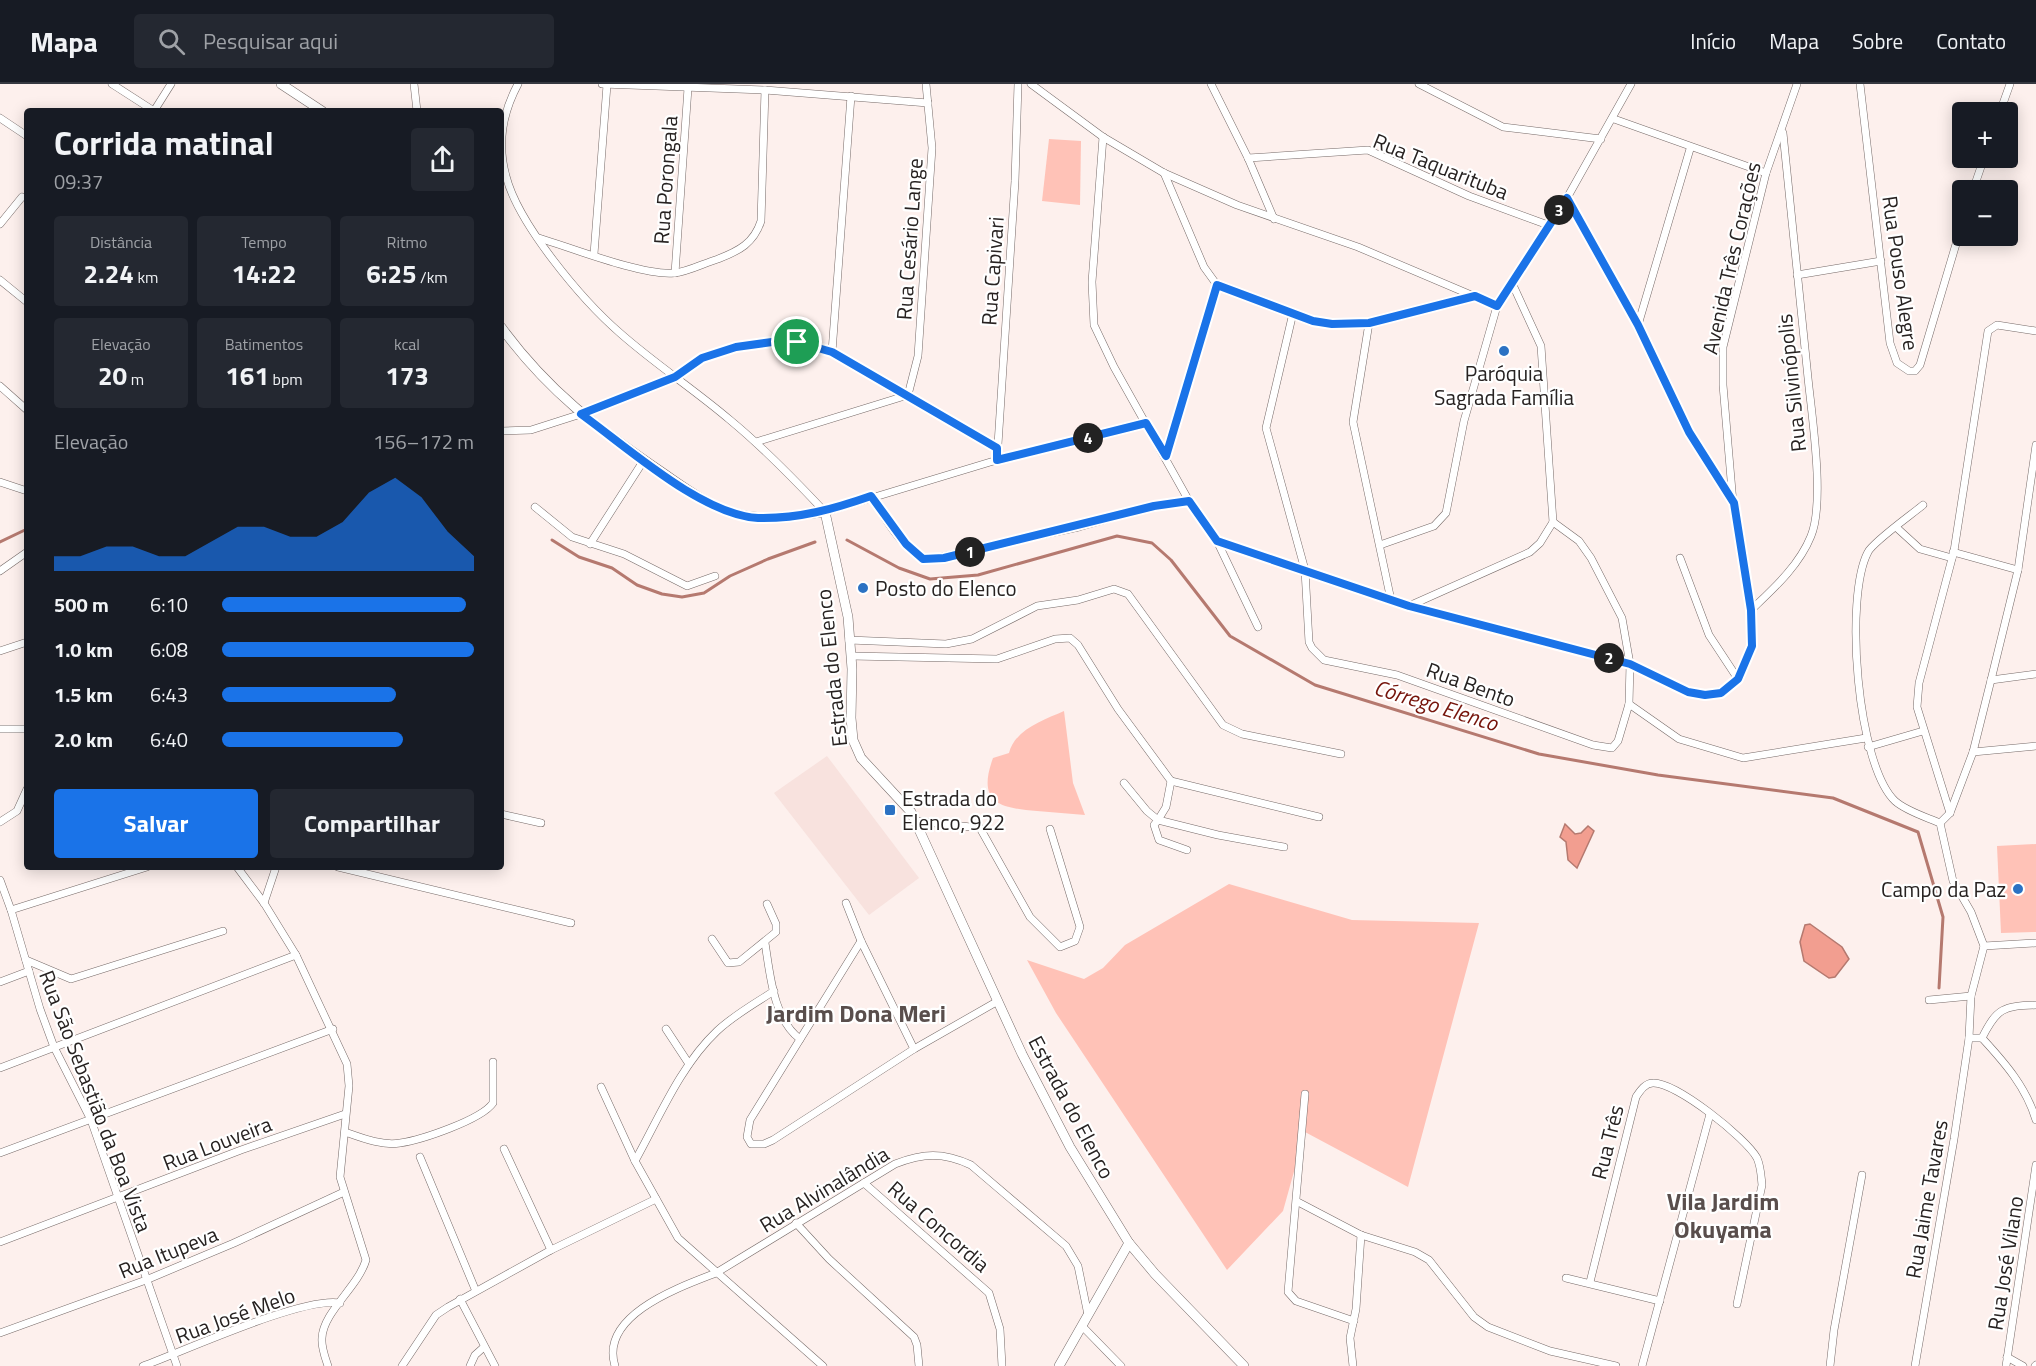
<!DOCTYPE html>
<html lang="pt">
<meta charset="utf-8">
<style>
:root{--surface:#171b24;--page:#242831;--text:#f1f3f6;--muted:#9ea1a6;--line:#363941;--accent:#1a73e8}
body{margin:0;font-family:"Titillium Web",sans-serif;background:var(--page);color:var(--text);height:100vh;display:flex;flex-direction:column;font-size:22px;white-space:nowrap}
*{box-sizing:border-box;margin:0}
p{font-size:20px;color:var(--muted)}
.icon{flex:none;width:33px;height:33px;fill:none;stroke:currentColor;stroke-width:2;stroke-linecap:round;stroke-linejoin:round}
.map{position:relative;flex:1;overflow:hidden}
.drawer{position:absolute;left:24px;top:24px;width:480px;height:762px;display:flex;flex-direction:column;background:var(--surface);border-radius:6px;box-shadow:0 3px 15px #0003}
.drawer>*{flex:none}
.buttons{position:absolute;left:1952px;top:18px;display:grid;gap:12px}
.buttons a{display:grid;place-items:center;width:66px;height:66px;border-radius:6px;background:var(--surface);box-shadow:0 3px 15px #0003;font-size:30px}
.pin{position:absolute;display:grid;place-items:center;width:51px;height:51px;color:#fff;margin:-26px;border:3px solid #fff;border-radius:50%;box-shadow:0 2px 6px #0007}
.km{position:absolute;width:30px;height:30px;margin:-15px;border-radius:50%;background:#222;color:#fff;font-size:16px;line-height:30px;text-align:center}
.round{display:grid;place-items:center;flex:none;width:63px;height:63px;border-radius:6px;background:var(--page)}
.overview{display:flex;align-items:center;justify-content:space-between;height:102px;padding:0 30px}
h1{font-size:33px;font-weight:700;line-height:45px}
.figures{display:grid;grid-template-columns:repeat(3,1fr);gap:9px;height:102px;padding:6px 30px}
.figures div{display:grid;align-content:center;border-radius:6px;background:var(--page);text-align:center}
.figures b{font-size:26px;font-weight:700}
.figures small{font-size:16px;font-weight:400}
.figures p{font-size:16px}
.chart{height:168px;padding:12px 30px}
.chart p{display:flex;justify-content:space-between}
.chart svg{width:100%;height:108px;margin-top:6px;fill:var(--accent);opacity:.7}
.primary-button{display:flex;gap:12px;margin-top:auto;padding:12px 30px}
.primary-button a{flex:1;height:69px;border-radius:6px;background:var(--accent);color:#fff;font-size:24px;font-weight:700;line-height:69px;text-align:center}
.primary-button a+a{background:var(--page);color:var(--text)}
ul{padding:0 30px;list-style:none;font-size:20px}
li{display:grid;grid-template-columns:96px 72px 1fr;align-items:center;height:45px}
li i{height:15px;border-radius:8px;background:var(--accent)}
header{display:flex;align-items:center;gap:36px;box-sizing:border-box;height:84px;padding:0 30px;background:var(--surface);border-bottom:2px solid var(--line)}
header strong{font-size:28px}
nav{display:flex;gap:33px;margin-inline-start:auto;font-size:21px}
.search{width:420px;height:54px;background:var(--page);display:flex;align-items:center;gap:15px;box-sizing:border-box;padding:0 21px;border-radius:6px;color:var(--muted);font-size:22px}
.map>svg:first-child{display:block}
</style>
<header>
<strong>Mapa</strong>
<div class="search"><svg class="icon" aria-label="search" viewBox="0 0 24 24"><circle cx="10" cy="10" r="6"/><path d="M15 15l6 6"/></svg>Pesquisar aqui</div>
<nav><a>Início</a><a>Mapa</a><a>Sobre</a><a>Contato</a></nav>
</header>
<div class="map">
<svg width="2036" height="1282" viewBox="0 0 2036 1282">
<rect width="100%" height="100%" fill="#fdf0ed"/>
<!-- built -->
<path fill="#f8e2de" d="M 827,672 L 919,794 L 869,831 L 774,709 Z"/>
<!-- green -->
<g fill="#ffc2b7">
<path d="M 1049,55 L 1081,57 L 1080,121 L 1042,117 Z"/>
<path d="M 1064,627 L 1073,699 L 1085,731 C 1069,730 1053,728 1037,727 C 998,724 977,718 993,674 L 1009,669 C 1015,645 1044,636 1064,627 Z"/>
<path d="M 2036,760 L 2036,848 L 2001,849 L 1997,762 Z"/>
<path d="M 1229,800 L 1352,836 L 1479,839 L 1408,1103 L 1305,1048 L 1283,1127 L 1227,1186 L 1056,929 L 1027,876 L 1084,895 L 1103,884 L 1125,861 Z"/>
</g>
<!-- water -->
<g fill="#f29e90" stroke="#b5796f" stroke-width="1.5">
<path d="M 1565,740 L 1575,750 L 1581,749 L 1588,742 L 1594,747 L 1577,784 L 1568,776 L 1566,758 L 1560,753 Z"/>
<path d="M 1810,840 L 1842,863 L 1849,875 L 1835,893 L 1829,894 L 1804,877 L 1800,858 L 1805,841 Z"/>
</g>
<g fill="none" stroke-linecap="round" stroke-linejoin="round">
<!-- stream -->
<g stroke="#b5796f" stroke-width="3">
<path d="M 552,456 L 579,473 L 612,484 L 637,501 L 662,510 L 682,513 L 704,509 L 730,492 L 768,475 L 815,458"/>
<path d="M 847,456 L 899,484 L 930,495 L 978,491 L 1117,452 L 1152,459 L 1171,476 L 1230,552 L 1315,601 L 1539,670 L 1658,691 L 1833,714 L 1918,748 L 1943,833 L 1939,904"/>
<path d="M 0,458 L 27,445"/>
</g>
<defs>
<g id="minor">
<path d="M 112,0 L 154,27"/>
<path d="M 414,0 L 417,27"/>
<path d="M 518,0 C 503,28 497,60 506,92 C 518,140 582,216 620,249 C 655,280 695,306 730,336 C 764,364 795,396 825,428 L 997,376 L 1146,339"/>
<path d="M 602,0 L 765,6 L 928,19"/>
<path d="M 1031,0 L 1103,53 L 1164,89 L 1237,121 L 1358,163 L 1497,222"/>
<path d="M 1211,0 L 1248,74 L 1274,135"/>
<path d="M 1419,0 L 1503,43 L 1601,55"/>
<path d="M 1860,0 L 1890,259 L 1897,279 L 1909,287 L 1915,287 L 1920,281 L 1962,140"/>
<path d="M 154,27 L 171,0"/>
<path d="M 2000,28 L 2010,0"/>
<path d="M 0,34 L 27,52"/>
<path d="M 1614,35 L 1766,89"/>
<path d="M 1103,53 L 1092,198 L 1094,241 L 1114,283 L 1189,417 L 1217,457 L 1409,522 L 1630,580 L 1688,608 L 1715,611 L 1738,595 L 1752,562 L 1751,526 L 1733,419 L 1723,301 L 1723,263 L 1766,89 L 1797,0"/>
<path d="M 1248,74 L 1368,66 L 1469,112 L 1548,141"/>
<path d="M 1164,89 L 1204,183 L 1217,201 L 1313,237 L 1332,240 L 1369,239 L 1475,212"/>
<path d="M 1973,106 L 1984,74"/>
<path d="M 1567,114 L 1638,241 L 1689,347 L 1732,417"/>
<path d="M 0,140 L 22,113"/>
<path d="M 539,154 C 572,164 643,192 674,189 C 688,188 704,179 718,175 C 739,167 754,159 761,137 L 765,6"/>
<path d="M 594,170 L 607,1"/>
<path d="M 675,189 L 688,4"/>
<path d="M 1797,191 L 1881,177"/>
<path d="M 0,196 L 27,218"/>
<path d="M 1293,229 L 1266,344 L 1305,486 L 1309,558 L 1312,564 L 1324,576 L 1397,591 L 1593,661 L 1612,664 L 1618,657 L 1629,620 L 1630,580 L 1622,534 L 1591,474 L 1579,457 L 1553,438"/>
<path d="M 1369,239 L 1353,338 L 1391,516"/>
<path d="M 1638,241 L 1690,65"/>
<path d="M 832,268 L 851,12"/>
<path d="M 0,302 L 27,326"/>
<path d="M 501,347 L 531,346 L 581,330 L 675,293 L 702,274 L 736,263 L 772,258 L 797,258 L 832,268 L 997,364"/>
<path d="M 756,358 L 908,311 L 918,272 L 932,64 L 926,0"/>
<path d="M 1166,372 L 1217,201"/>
<path d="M 997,376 L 1015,97 L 1018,0"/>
<path d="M 0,398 L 27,407"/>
<path d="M 871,412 C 885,433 905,473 932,475 L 1079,443 L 1154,422 L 1189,417"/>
<path d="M 535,423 L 572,453 L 624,470 L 687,502 L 715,492"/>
<path d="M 1897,444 L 1920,465 L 1952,474"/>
<path d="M 1217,457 L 1258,543"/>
<path d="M 590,460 L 644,376"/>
<path d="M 1380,461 L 1434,442 L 1446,429 L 1464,337 L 1497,222 L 1567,114 L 1631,0"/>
<path d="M 1953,468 L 2018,486"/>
<path d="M 1680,474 L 1709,551 L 1738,595"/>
<path d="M 0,487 L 27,468"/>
<path d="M 1409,522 L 1530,468 L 1540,459 L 1553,438 L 1541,262 L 1512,199"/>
<path d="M 1751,526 C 1773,505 1799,482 1811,452 C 1825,418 1812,333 1808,294 C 1800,212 1791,131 1783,49"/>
<path d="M 849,556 L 946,560 L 972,555 L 1037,522 L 1078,516 L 1114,505 L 1128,510 L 1223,641 L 1242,650 L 1341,670"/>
<path d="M 0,567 L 27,558"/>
<path d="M 851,572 L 997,575 L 1055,555 L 1070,554 L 1078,561 L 1118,625 L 1171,697 L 1166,723 L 1158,736 L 1218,751 L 1284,763"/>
<path d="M 1991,596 L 2036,590"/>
<path d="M 1629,620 L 1679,655 L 1743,674 L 1866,654"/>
<path d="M 0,645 L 27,645"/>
<path d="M 1868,663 L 1923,647"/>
<path d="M 1973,668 L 2036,662"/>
<path d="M 1171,697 L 1319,733"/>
<path d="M 1124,699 L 1147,727 L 1158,736 L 1154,741 L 1159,756 L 1187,766"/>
<path d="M 1950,729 L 1917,623 L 1919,599 L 1954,467 L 1988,247 L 1997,241 L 2036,247"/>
<path d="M 501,730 L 541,739"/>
<path d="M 916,737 L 980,744 L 1030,833 L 1060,863 L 1075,857 L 1080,843 L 1050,745"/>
<path d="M 0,738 L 17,727 L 27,705"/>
<path d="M 1940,739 L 1950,729 L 1973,668 L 1991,596 L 2018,486 L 2036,361"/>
<path d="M 237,783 L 264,819 L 296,871 L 347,980 L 349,1002 L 340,1093 L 366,1176 C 358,1203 323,1228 322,1254 C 321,1263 325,1273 328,1282"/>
<path d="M 338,783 L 571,839"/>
<path d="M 0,796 L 11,826 L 40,925 L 54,963 L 91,1036 L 177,1282"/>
<path d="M 264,819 L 276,783"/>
<path d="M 846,819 L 861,857 L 914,965"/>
<path d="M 11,826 L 147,783"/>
<path d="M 712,855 L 728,879 L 739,878 L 776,848 L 776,840 L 767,820"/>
<path d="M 861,857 L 750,1036 L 747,1053 L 751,1060 L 764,1060 L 773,1056 L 914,965 L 998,917"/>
<path d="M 765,859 C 770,889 773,935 800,955"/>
<path d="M 1984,862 L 2036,859"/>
<path d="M 26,876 L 71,895 L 223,847"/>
<path d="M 0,898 L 29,887"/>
<path d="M 1929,916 L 1971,912"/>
<path d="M 666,945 L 689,980"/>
<path d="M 1969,954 L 1982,954 C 2005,979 2026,1003 2036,1036"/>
<path d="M 1982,954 C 1997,924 2003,922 2036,921"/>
<path d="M 0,984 L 296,871"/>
<path d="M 601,1003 L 635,1077 L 678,1154 L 823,1282"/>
<path d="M 1305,1010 L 1288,1208 L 1296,1217 L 1354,1237"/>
<path d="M 345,1048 C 362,1054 382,1062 400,1059 C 421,1056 481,1036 493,1019 L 493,978"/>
<path d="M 504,1065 L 551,1166"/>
<path d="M 0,1069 L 333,945"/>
<path d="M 420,1073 L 475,1205"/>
<path d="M 635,1077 C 659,1034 680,982 717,947 C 734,931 754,920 774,907"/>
<path d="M 864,1099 L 989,1209 L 1000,1245 L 1002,1282"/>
<path d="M 1298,1118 L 1361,1151 L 1415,1168 L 1429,1176 L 1474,1233 L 1488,1243 L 1550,1267 L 1616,1282"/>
<path d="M 796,1139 L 829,1175 L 914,1253 L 917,1261 L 919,1282"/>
<path d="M 0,1158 L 241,1066 L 345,1030"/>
<path d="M 1566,1194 L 1660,1217"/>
<path d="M 1590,1198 L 1636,1013 C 1640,1007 1645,999 1653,999 C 1676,998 1746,1054 1757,1074 C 1761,1083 1761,1092 1762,1101 L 1737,1220"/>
<path d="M 460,1215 L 495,1282"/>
<path d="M 1082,1242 L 1121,1282"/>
<path d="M 0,1249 L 146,1196 L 234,1159 L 344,1108"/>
<path d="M 2007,1273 L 2023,1282"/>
<path d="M 143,1282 C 184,1267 304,1212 340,1219"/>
<path d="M 402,1282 L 436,1231 L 448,1223 L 551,1166 L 656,1115"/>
<path d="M 470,1282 L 475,1271 L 484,1263"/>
<path d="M 615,1282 C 599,1231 680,1203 716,1189 L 895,1080 C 923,1069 943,1068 971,1081 L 1066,1162 L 1078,1182 L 1088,1231"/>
<path d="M 1353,1282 L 1350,1254 L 1356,1225 L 1361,1151"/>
<path d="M 1642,1282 L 1710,1030"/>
<path d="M 1830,1282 L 1834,1246 L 1862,1091"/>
<path d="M 1915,1282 L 1954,1055 L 1969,954 L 1971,912 L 1984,862 L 1971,828 L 1953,797 L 1940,739 C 1926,733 1906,727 1895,717 C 1857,681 1844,513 1868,468 C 1873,458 1911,431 1923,421"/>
<path d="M 2006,1282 L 2036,1081"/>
<path d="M 2035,1282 L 2036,1281"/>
</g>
<g id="tertiary">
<path d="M 281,0 L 322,27"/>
<path d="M 501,243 C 547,306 598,345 663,389 C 686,405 710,423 738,430 C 766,437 796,431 825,428 L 848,533 L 852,585 L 851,634 L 853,656 L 861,674 L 911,728 L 1022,970 L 1070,1063 L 1129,1159 L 1155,1190 L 1244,1282"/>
<path d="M 1059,1282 L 1129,1159"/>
</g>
</defs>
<!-- minor casing -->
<use href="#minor" stroke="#766a68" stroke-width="8"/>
<!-- tertiary casing -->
<use href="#tertiary" stroke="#766a68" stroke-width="10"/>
<!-- minor -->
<use href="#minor" stroke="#fff" stroke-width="7"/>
<!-- tertiary -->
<use href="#tertiary" stroke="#fff" stroke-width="9"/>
</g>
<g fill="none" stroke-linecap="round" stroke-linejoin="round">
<defs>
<path id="route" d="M 1567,114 L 1638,241 L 1689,348 L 1734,419 L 1751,526 L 1752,562 L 1738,595 L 1721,609 L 1705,611 L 1688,608 L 1630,580 L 1409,522 L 1217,457 L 1189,417 L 1154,422 L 944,474 L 923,475 L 906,460 L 871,412 C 834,425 798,435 758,434 C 702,431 627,363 581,330 L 675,293 L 702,274 L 736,263 L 772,258 L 797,258 L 832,268 L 997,364 L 997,376 L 1146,339 L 1166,372 L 1217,201 L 1313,237 L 1332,240 L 1369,239 L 1475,212 L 1497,222 Z"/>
</defs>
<!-- route casing -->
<use href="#route" stroke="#fff" stroke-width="12"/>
<!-- route -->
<use href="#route" stroke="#1a73e8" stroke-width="8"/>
</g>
<!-- markers -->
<g fill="#2b72c3" stroke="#fff" stroke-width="2">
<circle cx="1504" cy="267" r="6"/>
<circle cx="863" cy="504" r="6"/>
<rect x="884" y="720" width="12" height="12" rx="3"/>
<circle cx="2018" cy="805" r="6"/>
</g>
<g text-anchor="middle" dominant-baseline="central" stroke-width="4.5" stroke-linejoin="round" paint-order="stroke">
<!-- street labels -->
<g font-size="21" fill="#272221" stroke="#fff">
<text transform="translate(1441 82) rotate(22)">Rua Taquarituba</text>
<text transform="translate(665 96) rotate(-86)">Rua Porongala</text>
<text transform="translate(909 155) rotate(-86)">Rua Cesário Lange</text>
<text transform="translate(1731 174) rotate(-77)">Avenida Três Corações</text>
<text transform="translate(992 187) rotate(-86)">Rua Capivari</text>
<text transform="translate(1901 189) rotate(82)">Rua Pouso Alegre</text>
<text transform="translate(1791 299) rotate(-96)">Rua Silvinópolis</text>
<text transform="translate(831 584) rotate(-96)">Estrada do Elenco</text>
<text transform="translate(1471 600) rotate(20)">Rua Bento</text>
<text transform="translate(96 1017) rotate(69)">Rua São Sebastião da Boa Vista</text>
<text transform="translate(1072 1023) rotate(62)">Estrada do Elenco</text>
<text transform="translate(1607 1058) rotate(-76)">Rua Três</text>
<text transform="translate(217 1059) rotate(-21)">Rua Louveira</text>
<text transform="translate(824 1105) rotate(-31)">Rua Alvinalândia</text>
<text transform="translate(1926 1115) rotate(-80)">Rua Jaime Tavares</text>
<text transform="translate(939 1142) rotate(41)">Rua Concordia</text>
<text transform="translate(168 1168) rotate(-22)">Rua Itupeva</text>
<text transform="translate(2005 1179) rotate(-81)">Rua José Vilano</text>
<text transform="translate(235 1231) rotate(-20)">Rua José Melo</text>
</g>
<!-- poi labels -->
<g font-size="21" fill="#272221" stroke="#fff" text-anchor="start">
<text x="1504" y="289" text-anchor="middle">Paróquia<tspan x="1504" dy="24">Sagrada Família</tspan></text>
<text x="875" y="504">Posto do Elenco</text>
<text x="902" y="714">Estrada do<tspan x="902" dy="24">Elenco, 922</tspan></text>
<text x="2006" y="805" text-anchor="end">Campo da Paz</text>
</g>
<!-- water labels -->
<g font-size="22" font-style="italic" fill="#76140b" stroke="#fff">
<text transform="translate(1436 621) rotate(17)">Córrego Elenco</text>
</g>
<!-- quarter labels -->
<g font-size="24" font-weight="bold" fill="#594e4c" stroke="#fff">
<text x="856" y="929">Jardim Dona Meri</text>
<text x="1723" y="1117">Vila Jardim<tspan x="1723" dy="28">Okuyama</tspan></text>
</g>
</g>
</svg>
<div class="buttons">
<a>+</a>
<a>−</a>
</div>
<div class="pin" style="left:797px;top:258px;background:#1e9e55"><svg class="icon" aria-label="arrive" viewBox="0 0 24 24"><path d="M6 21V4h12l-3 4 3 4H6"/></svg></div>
<b class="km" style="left:970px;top:468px">1</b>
<b class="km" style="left:1609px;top:574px">2</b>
<b class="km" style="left:1559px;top:126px">3</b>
<b class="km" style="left:1088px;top:354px">4</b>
<section class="drawer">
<div class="overview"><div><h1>Corrida matinal</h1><p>09:37</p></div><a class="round"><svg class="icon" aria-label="share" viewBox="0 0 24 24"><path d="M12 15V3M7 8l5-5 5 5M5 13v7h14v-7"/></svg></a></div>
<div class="figures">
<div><p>Distância</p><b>2.24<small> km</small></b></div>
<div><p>Tempo</p><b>14:22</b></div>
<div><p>Ritmo</p><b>6:25<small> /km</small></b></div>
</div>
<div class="figures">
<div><p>Elevação</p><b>20<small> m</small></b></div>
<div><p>Batimentos</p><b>161<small> bpm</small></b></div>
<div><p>kcal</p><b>173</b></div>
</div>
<div class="chart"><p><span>Elevação</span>156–172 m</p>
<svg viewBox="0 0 160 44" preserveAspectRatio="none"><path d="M0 44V38L10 38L20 34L30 34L40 38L50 38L60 32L70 26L80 26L90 30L100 30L110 24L120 12L130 6L140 14L150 28L160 38V44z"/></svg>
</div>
<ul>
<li><b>500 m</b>6:10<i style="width:97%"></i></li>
<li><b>1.0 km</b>6:08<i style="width:100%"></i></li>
<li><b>1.5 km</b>6:43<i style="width:69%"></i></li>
<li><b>2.0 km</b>6:40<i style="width:72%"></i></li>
</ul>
<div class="primary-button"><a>Salvar</a><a>Compartilhar</a></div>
</section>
</div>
